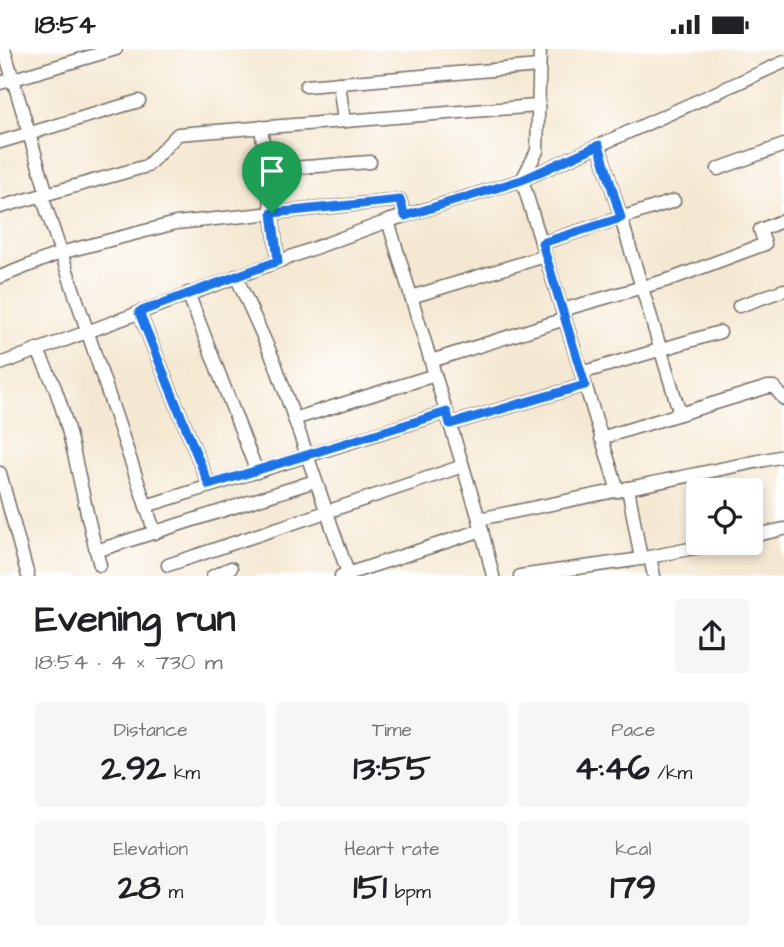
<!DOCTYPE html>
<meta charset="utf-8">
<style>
:root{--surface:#fff;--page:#f6f6f6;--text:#202124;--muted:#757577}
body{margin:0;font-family:"Architects Daughter",sans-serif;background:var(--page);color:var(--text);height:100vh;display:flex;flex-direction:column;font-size:26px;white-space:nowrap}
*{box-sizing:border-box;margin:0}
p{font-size:23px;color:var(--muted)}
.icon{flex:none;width:38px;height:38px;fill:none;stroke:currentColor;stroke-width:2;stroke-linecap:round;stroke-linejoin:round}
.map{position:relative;height:527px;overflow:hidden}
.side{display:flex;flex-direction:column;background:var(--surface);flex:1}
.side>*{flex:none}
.buttons{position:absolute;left:686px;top:429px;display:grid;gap:14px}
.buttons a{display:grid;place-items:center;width:77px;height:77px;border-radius:7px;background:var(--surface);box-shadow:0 4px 10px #0003;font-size:35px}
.pin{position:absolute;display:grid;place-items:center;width:60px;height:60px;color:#fff;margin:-72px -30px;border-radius:50% 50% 50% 0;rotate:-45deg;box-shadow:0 0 7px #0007}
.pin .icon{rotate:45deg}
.round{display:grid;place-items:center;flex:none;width:74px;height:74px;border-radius:7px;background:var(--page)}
.overview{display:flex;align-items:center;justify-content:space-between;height:119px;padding:0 35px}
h1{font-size:38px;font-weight:800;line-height:52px}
.figures{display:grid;grid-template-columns:repeat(3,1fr);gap:10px;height:119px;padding:7px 35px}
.figures div{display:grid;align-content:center;border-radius:7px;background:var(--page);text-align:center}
.figures b{font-size:35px;font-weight:800}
.figures small{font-size:19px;font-weight:400}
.figures p{font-size:19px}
.status{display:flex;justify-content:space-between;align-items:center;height:49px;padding:0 35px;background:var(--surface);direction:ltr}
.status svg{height:19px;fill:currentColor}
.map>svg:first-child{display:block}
</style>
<div class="status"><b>18:54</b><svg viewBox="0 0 49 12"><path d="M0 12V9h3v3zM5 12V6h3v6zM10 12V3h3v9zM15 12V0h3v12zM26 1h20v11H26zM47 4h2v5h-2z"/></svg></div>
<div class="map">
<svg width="784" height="527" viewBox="0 0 784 527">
<rect width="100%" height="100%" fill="#fff"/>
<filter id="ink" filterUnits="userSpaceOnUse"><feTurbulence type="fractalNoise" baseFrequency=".0143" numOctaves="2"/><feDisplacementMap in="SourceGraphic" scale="14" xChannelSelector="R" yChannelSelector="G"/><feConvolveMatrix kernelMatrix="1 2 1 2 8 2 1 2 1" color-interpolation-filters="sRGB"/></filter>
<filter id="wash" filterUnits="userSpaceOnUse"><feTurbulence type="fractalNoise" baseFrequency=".00686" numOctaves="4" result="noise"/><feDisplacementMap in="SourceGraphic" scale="28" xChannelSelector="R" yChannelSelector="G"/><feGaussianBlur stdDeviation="1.57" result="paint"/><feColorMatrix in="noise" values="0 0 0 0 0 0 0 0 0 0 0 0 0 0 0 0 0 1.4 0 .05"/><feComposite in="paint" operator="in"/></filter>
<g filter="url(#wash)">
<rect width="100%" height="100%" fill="#f5e8d2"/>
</g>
<g filter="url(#ink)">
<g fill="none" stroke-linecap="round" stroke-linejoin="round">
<defs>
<g id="minor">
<path d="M 4,0 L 47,145"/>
<path d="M 540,0 L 537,102 L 522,131 L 618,442"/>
<path d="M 0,34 L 116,0"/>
<path d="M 339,34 L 344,72"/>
<path d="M 306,37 L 539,17"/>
<path d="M 261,78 L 278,212"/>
<path d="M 0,93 L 139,52"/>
<path d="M 599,96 L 680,365"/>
<path d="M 718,120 L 784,96"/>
<path d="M 266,121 L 370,113"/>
<path d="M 42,147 L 155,484"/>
<path d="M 0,158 L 147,117 L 178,85 L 537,57"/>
<path d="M 388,172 L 479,470 L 493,527"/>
<path d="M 542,194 L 674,152"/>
<path d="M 236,227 L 275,314 L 349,527"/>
<path d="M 0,228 L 60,204 L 176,174 L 400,151 L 405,167"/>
<path d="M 188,244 L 257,423"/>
<path d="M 411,248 L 545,207"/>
<path d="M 739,257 L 784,241"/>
<path d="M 562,261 L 671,230 L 765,195 L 760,181 L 784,171"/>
<path d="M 139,263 L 209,436"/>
<path d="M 37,300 C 43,313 50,326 55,339 C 76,396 83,458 100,516"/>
<path d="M 431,312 L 565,270"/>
<path d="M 0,315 L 388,172 L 522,131 L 784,13"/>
<path d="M 581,324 L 720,283"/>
<path d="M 294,370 L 435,326"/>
<path d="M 450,375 L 585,336"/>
<path d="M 601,389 L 768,338 L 774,338 L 784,350"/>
<path d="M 0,424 L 28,527"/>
<path d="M 628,439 L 641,510"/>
<path d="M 146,457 L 447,363"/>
<path d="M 479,470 L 784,407"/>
<path d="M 751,487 L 784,480"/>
<path d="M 96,502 L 315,432"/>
<path d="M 650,508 L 654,527"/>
<path d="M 168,516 L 463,417"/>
<path d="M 213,527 L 231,519"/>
<path d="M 341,527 L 482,481"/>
<path d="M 520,527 L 634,511 L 720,494"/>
</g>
</defs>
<!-- minor casing -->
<use href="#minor" stroke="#726d65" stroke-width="15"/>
<!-- minor -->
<use href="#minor" stroke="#fff" stroke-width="12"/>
</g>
</g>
<g fill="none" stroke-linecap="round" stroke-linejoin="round" filter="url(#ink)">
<defs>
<path id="route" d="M 599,96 L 621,169 L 542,194 L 585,336 L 450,375 L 447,363 L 209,436 L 139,263 L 278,212 L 272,164 L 400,151 L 405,167 L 522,131 Z"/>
</defs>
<!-- route casing -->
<use href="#route" stroke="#fff" stroke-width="14"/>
<!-- route -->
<use href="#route" stroke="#1a73e8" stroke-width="9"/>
</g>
</svg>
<div class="buttons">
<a><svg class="icon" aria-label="locate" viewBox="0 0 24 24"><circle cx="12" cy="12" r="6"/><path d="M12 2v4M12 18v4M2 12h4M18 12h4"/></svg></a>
</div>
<div class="pin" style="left:272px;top:164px;background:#1e9e55"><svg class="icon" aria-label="arrive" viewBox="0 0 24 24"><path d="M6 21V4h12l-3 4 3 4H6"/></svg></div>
</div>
<section class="side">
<div class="overview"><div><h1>Evening run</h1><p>18:54 · 4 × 730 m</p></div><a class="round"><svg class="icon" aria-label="share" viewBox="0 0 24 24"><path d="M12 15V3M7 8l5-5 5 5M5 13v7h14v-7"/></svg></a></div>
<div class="figures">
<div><p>Distance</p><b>2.92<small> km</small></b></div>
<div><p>Time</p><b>13:55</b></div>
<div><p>Pace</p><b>4:46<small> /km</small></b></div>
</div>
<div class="figures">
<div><p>Elevation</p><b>28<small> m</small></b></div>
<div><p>Heart rate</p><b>151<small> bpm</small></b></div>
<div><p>kcal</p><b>179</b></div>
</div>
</section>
